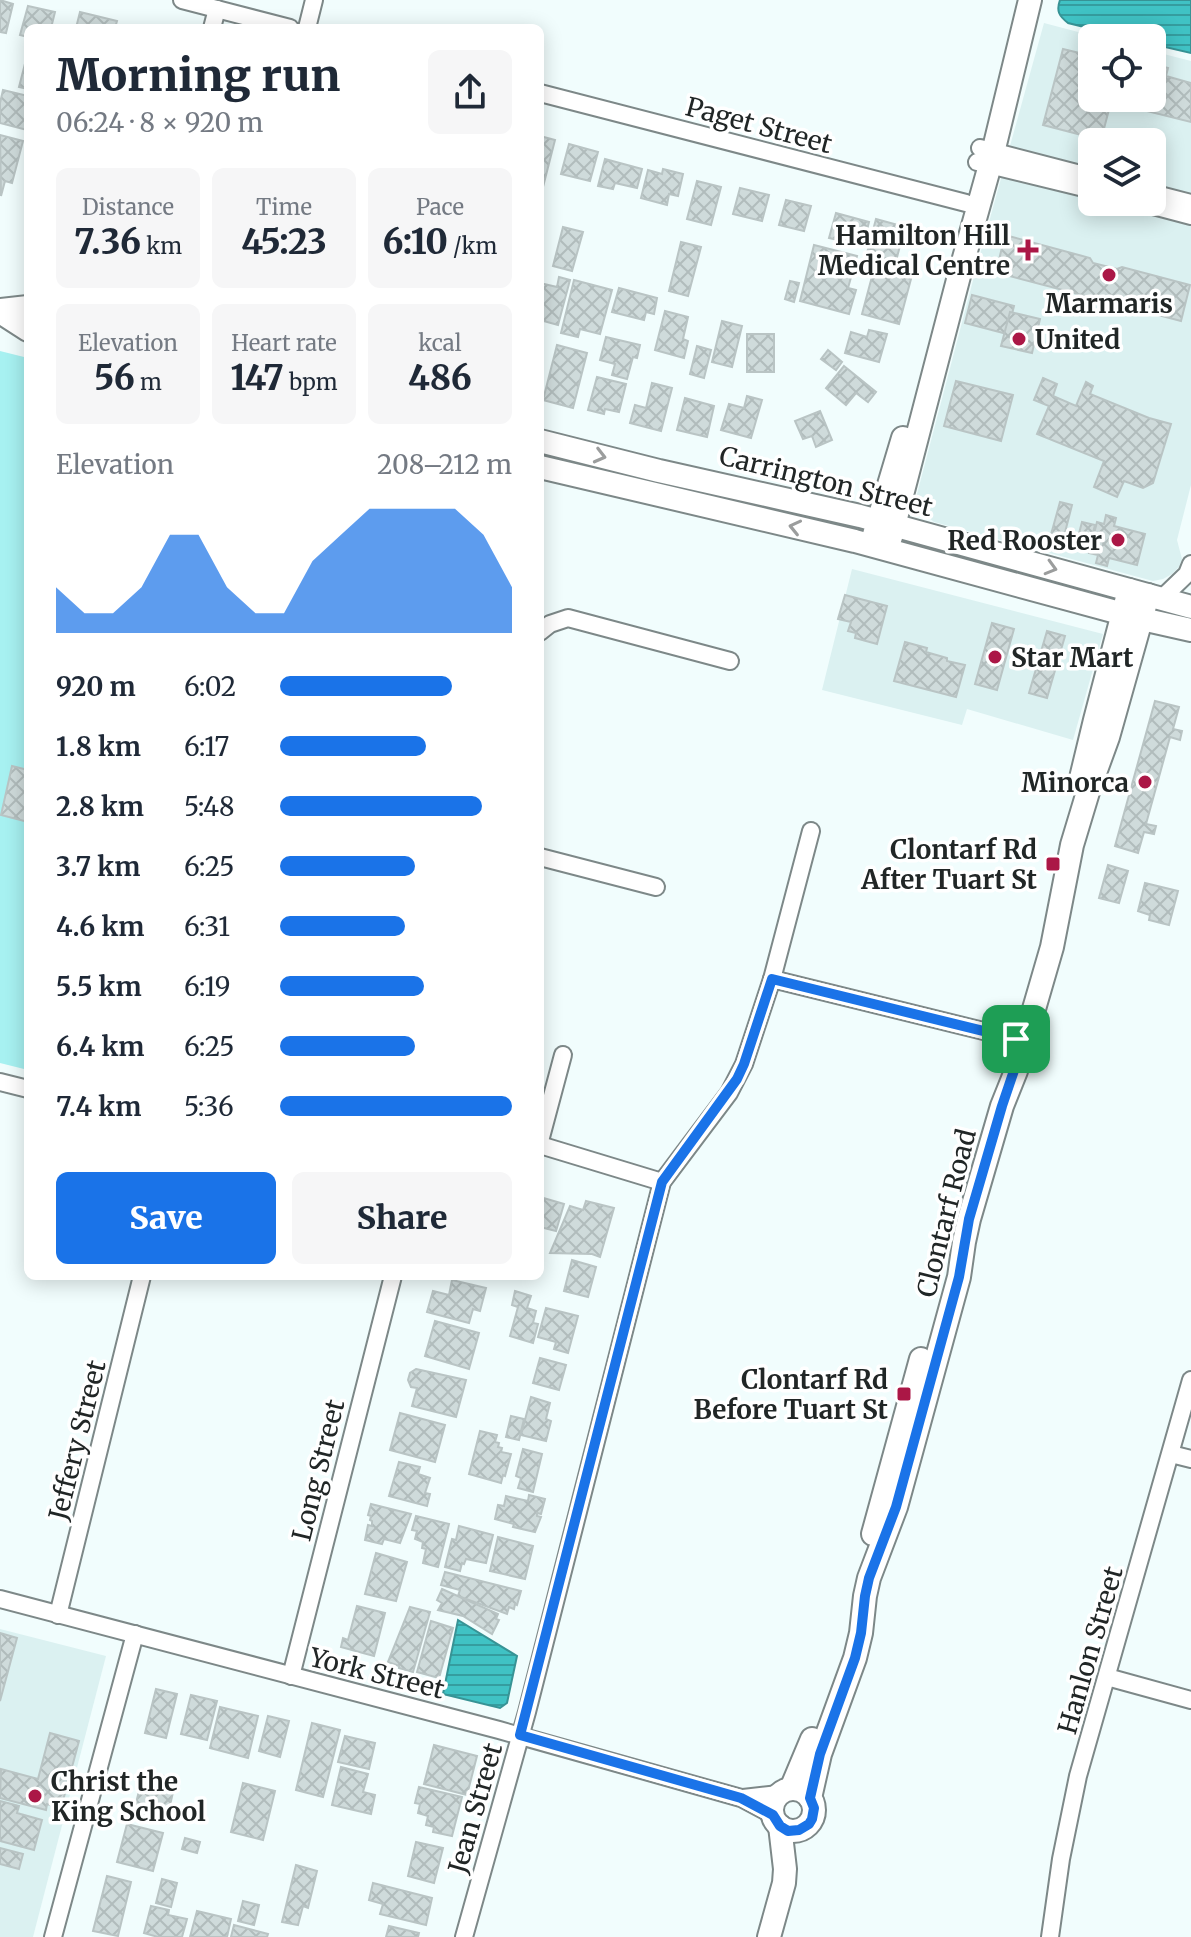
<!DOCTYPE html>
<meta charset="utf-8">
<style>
:root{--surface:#fff;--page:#f6f6f7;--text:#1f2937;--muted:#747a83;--accent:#1a73e8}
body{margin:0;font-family:Merriweather,serif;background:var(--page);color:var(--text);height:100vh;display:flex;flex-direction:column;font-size:30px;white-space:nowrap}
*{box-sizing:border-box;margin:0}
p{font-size:26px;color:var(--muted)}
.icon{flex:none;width:44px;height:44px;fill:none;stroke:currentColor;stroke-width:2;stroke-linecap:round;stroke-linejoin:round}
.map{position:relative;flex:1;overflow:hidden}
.details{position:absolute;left:24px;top:24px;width:520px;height:1256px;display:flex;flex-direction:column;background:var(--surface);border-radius:12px;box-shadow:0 4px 20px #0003}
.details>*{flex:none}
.fabs{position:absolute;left:1078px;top:24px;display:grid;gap:16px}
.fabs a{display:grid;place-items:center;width:88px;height:88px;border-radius:12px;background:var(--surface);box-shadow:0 4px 20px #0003;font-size:40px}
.pin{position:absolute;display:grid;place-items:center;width:68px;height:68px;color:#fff;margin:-34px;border-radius:16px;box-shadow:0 4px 12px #0006}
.round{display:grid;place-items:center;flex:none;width:84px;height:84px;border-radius:12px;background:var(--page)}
.head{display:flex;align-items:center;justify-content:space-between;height:136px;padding:0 32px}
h1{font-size:44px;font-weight:800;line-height:60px}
.metrics{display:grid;grid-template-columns:repeat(3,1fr);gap:12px;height:136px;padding:8px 32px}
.metrics div{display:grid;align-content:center;border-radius:12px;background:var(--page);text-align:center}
.metrics b{font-size:34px;font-weight:800}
.metrics small{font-size:22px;font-weight:400}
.metrics p{font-size:22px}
.chart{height:224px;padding:16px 32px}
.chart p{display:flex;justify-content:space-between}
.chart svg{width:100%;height:144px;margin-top:8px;fill:var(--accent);opacity:.7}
.button{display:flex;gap:16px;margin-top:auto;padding:16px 32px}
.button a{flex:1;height:92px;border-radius:12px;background:var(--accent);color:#fff;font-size:32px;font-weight:800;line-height:92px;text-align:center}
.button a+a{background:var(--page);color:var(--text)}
ul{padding:0 32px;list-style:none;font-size:26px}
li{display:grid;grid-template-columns:128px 96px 1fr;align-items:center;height:60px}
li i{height:20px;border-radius:10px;background:var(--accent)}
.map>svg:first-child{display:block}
</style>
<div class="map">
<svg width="1191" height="1937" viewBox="0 0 1191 1937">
<defs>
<pattern id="water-rules" width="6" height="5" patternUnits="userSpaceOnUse" patternTransform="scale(2)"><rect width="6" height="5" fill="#40c2c4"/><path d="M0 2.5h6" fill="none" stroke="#359d9f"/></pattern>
<pattern id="building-cross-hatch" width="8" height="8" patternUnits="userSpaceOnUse" patternTransform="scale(2)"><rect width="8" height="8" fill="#cfdbdb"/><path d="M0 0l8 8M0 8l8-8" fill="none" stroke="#b1bcbc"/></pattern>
</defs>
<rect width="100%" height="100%" fill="#f1fdfd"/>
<!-- built -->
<g fill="#dbf1f1" fill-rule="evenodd">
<path d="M 1044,23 L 1101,38 L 1092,38 L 1092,98 L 1152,98 L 1152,51 L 1191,61 L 1191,485 L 1177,540 L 1182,559 L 1179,567 L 1172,574 L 1163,579 L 1153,581 L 934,522 L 924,514 L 917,501 L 917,494 L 976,269 ZM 1092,142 L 1152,142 L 1152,202 L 1092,202 Z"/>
<path d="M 852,569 L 1103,634 L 1073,740 L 967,709 L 962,725 L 822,690 Z"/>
<path d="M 0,1629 L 106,1656 L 33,1937 L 0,1937 Z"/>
</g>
<!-- park -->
<path fill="#a7f1f1" d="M 0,351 L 28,358 L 28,1070 L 0,1063 Z"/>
<!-- water -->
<g fill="url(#water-rules)" stroke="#379395" stroke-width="2">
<path d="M 1060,0 L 1191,0 L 1191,53 L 1152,44 L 1152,38 L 1129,38 L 1068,23 C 1059,16 1056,11 1060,0 Z"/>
<path d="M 458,1620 L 517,1656 L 507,1703 L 500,1708 L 443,1694 Z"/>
</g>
<!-- building -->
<g fill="url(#building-cross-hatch)" stroke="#b9c4c4" stroke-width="2">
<path d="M 0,0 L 13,4 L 6,33 L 0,32 Z"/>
<path d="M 28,6 L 55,12 L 51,28 L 28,28 L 28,37 L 20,35 Z"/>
<path d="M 80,12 L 117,21 L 115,28 L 76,28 Z"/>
<path d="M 1063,49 L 1092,56 L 1092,98 L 1112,98 L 1101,140 L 1043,125 Z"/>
<path d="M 28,52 L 28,89 L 19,87 Z"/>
<path d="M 1152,64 L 1168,68 L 1166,76 L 1191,83 L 1191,122 L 1111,102 L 1112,98 L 1152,98 Z"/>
<path d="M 3,90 L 28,96 L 27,130 L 0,123 L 0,103 Z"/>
<path d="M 0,135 L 23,141 L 12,183 L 5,181 L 1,196 Z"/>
<path d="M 540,136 L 555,140 L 543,187 L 540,186 Z"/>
<path d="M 569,144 L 598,152 L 590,181 L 561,174 Z"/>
<path d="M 605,159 L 642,169 L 637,188 L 615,183 L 613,189 L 598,186 Z"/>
<path d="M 663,169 L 683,174 L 678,196 L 669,194 L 667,205 L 641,198 L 648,170 L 662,174 Z"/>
<path d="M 697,181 L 721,187 L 711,225 L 687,219 Z"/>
<path d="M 740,188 L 769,195 L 762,221 L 733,214 Z"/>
<path d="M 786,200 L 811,206 L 804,231 L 779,225 Z"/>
<path d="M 836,213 L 869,222 L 863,246 L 829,238 Z"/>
<path d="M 876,219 L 905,227 L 896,261 L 867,253 Z"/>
<path d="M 563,227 L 583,232 L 572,271 L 553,266 Z"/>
<path d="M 1005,235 L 1090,258 L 1093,263 L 1117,269 L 1122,267 L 1190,285 L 1181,321 L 983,269 L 985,261 L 998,264 Z"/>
<path d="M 681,242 L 701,247 L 688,296 L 669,291 Z"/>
<path d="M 814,245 L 857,256 L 848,288 L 856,290 L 849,314 L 800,301 Z"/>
<path d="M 874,269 L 911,279 L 899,324 L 862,314 Z"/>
<path d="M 559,277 L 570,280 L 558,325 L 540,320 L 540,283 L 557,287 Z"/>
<path d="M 574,280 L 612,290 L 600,334 L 580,329 L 578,337 L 561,333 Z"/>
<path d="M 790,281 L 799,283 L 794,302 L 785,299 Z"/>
<path d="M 619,288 L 657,298 L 654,314 L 646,312 L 644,320 L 612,312 Z"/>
<path d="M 972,295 L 1014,306 L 1007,334 L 965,323 Z"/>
<path d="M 665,311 L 688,317 L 683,339 L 688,341 L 684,358 L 655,350 Z"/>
<path d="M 1010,312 L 1040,319 L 1032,353 L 1001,346 Z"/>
<path d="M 722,321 L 742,326 L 732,367 L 712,362 Z"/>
<path d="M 869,330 L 887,334 L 879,362 L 845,353 L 851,332 L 867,337 Z"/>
<rect x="747" y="334" width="27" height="38"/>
<path d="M 606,337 L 640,345 L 637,358 L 633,357 L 627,379 L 612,375 L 615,364 L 600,360 Z"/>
<path d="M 557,345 L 587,353 L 573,408 L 543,400 Z"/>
<path d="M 697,346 L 711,350 L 704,378 L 690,374 Z"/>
<path d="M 828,350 L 842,362 L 836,370 L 821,359 Z"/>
<path d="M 844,366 L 876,392 L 868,402 L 856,393 L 846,405 L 826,388 Z"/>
<path d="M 597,377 L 626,384 L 619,412 L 605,409 L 604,414 L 588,410 Z"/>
<path d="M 1043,378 L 1057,384 L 1053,396 L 1076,406 L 1086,382 L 1093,386 L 1090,394 L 1149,418 L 1171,424 L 1153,483 L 1143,488 L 1124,481 L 1117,497 L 1094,487 L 1104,461 L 1037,434 L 1049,406 L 1034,400 Z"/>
<path d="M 956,381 L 1013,395 L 1001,441 L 944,426 Z"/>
<path d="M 652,383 L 672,388 L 661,431 L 630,423 L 635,405 L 646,408 Z"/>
<path d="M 747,396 L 762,400 L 751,438 L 721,430 L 729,404 L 744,408 Z"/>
<path d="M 685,398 L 714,406 L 707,437 L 677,430 Z"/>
<path d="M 820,411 L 832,440 L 816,447 L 812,436 L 803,439 L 795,421 Z"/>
<path d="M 1060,502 L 1072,505 L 1060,552 L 1047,549 Z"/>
<path d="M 1106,515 L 1116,518 L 1114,526 L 1145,534 L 1137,565 L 1109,558 L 1107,566 L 1096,563 L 1098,555 L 1089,553 L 1097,522 L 1104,524 Z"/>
<path d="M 1082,522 L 1095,525 L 1089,548 L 1076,545 Z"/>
<path d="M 845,595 L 887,606 L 877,644 L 855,638 L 856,633 L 848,631 L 851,622 L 838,619 Z"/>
<path d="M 992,623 L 1014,629 L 997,690 L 975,684 Z"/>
<path d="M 1047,631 L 1065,636 L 1047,698 L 1029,693 Z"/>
<path d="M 905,642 L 927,648 L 926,652 L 947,658 L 947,661 L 965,665 L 956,697 L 894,681 Z"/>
<path d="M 1155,701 L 1179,707 L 1173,729 L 1182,731 L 1180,740 L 1170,737 L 1146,824 L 1156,826 L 1154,834 L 1144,832 L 1138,853 L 1115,846 Z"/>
<path d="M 12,766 L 28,770 L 28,822 L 1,815 Z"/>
<path d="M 1108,865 L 1128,871 L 1119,903 L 1099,898 Z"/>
<path d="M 1145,883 L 1178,891 L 1169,925 L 1149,920 L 1150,915 L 1138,911 Z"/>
<path d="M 540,1197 L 564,1204 L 556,1231 L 540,1227 Z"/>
<path d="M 586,1201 L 614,1208 L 600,1257 L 592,1254 L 550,1253 L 570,1206 L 583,1210 Z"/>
<path d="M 572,1260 L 596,1267 L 588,1297 L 564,1291 Z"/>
<path d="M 452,1280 L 486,1288 L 480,1311 L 473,1309 L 469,1323 L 427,1312 L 433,1291 L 449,1295 Z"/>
<path d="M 515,1291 L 531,1296 L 527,1308 L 536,1311 L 533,1323 L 538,1324 L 533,1343 L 510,1336 L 518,1307 L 512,1305 Z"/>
<path d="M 546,1308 L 578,1316 L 568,1353 L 554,1349 L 556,1342 L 538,1337 Z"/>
<path d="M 435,1321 L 479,1333 L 469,1369 L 425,1356 Z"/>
<path d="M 540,1358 L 566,1365 L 559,1390 L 533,1383 Z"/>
<path d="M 416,1369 L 466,1380 L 456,1417 L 412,1406 L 417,1388 L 411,1387 L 408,1380 L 410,1373 Z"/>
<path d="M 531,1397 L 550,1403 L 546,1419 L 551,1421 L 546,1441 L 521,1435 Z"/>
<path d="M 400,1413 L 445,1425 L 435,1462 L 390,1450 Z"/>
<path d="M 511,1416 L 524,1419 L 519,1440 L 506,1437 Z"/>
<path d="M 480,1431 L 497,1435 L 495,1442 L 499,1443 L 498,1447 L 502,1448 L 501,1452 L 511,1454 L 505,1476 L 503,1475 L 501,1483 L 469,1474 Z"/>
<path d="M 523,1449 L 542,1454 L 533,1492 L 518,1488 L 521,1478 L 516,1476 Z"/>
<path d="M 399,1462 L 420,1467 L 418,1474 L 430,1478 L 425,1493 L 430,1494 L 427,1506 L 389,1496 Z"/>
<path d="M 529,1495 L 545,1499 L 541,1514 L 537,1513 L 537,1516 L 541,1517 L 535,1532 L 513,1527 L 514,1524 L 495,1519 L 498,1505 L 504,1506 L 506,1496 L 528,1501 Z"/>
<path d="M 371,1504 L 411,1514 L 400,1543 L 384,1539 L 382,1544 L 365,1540 L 368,1525 L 372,1526 L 372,1521 L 370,1520 L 371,1516 L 368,1515 Z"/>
<path d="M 416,1516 L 449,1524 L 438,1567 L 423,1563 L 426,1549 L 422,1548 L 423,1542 L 415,1539 L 417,1531 L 412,1530 Z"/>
<path d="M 459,1526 L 493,1535 L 486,1563 L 466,1559 L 464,1564 L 462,1563 L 460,1571 L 445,1567 L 452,1539 L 456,1540 Z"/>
<path d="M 498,1537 L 533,1546 L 525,1579 L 490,1571 Z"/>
<path d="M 376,1553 L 407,1562 L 396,1601 L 365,1594 Z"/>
<path d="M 445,1572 L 521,1591 L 517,1605 L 515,1604 L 514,1609 L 509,1607 L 507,1614 L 458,1596 L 460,1590 L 441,1585 Z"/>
<path d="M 442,1589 L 498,1614 L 496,1619 L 499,1620 L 492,1634 L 463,1616 L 438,1610 L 442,1603 L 437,1600 Z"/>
<path d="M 357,1606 L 385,1613 L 374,1656 L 341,1647 L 343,1638 L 348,1640 Z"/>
<path d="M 410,1607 L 430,1612 L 413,1672 L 399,1668 L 399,1666 L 388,1662 Z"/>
<path d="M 431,1621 L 453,1628 L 439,1678 L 417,1672 Z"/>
<path d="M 0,1633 L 17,1638 L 0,1701 Z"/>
<path d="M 156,1689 L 177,1694 L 166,1738 L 145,1733 Z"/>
<path d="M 191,1695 L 217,1701 L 207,1740 L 181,1734 Z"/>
<path d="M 220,1707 L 258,1716 L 248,1758 L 210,1748 Z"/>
<path d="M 268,1716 L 289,1721 L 280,1757 L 259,1751 Z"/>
<path d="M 312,1723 L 340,1730 L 323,1797 L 296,1790 Z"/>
<path d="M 50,1733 L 79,1741 L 61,1808 L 47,1804 L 46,1810 L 0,1798 L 1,1769 L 38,1779 Z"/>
<path d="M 345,1736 L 375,1743 L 369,1769 L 338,1762 Z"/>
<path d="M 434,1745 L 477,1756 L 467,1795 L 424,1784 Z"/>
<path d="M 341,1767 L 368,1774 L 363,1792 L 375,1795 L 371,1814 L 332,1805 Z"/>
<path d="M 144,1771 L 176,1779 L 166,1823 L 133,1815 Z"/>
<path d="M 243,1783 L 275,1791 L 263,1840 L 231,1832 Z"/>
<path d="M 419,1787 L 462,1797 L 452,1836 L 433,1832 L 434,1827 L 426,1825 L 428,1816 L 418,1813 L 420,1804 L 415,1803 Z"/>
<path d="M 0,1801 L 19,1806 L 17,1813 L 42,1820 L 34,1850 L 0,1841 Z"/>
<path d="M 127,1824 L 163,1833 L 153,1871 L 117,1862 Z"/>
<path d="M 185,1838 L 200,1842 L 197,1853 L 182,1849 Z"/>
<path d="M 416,1842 L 443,1848 L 434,1883 L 408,1876 Z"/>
<path d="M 0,1848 L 23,1854 L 19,1869 L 0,1864 Z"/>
<path d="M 296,1865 L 317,1871 L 308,1908 L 303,1906 L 298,1925 L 282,1922 Z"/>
<path d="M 107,1876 L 131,1882 L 118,1936 L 93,1931 Z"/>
<path d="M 162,1879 L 177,1883 L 171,1907 L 156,1903 Z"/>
<path d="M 373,1883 L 432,1898 L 426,1925 L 380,1914 L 383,1904 L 369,1900 Z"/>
<path d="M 243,1901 L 259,1905 L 254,1925 L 238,1921 Z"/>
<path d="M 151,1906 L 169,1910 L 168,1915 L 187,1919 L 182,1937 L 158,1937 L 144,1933 Z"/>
<path d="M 197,1911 L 231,1919 L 227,1937 L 190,1937 Z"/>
<path d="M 234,1925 L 268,1934 L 267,1937 L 231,1937 Z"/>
<path d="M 389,1926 L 419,1933 L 418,1937 L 386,1937 Z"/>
</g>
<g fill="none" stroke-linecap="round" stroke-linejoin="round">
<defs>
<g id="street">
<path d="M 182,0 L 290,28"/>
<path d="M 212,28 L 217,9"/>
<path d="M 307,28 L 314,0"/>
<path d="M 540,93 L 966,203"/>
<path d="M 980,148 L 1092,177"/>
<path d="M 977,162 L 1092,190"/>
<path d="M 1152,193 L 1191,203"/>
<path d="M 1138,202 L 1191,216"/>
<path d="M 1161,599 L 1187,574 L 1191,564"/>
<path d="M 540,632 L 550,624 L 568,618 L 730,661"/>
<path d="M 540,857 L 656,887"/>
<path d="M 772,979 L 1024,1041"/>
<path d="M 0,1082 L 28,1089"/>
<path d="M 540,1141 L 563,1055"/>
<path d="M 540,1145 L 662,1182"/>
<path d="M 1171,1454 L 1191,1459"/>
<path d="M 0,1599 L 499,1730 L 741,1798 L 773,1815"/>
<path d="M 58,1615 L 142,1276"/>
<path d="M 291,1676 L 393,1276"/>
<path d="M 1107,1677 L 1191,1700"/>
<path d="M 743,1798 L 779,1794"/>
<path d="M 53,1937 L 135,1634"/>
<path d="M 464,1937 L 527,1712 L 662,1182 L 729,1093 L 744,1064 L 772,979 L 811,831"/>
<path d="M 1050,1937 L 1061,1859 L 1078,1776 L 1191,1380"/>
</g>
<g id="secondary">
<path d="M 0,310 L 28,307"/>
<path d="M 0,312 L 28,330"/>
<path d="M 540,441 L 659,471 L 860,516 L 1191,607"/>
<path d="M 540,467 L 855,541 L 1142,619 L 1191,630"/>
<path d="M 874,535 L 903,438"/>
<path d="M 891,537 L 959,276 L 990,165 L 1030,0"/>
<path d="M 1081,778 L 1095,720 L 1129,590"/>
<path d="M 873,1534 L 921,1359"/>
<path d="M 791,1789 L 812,1739"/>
<circle cx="793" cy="1810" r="21"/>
<path d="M 810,1798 L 820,1754 L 855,1658 L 861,1633 L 865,1596 L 869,1578 L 896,1507 L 959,1277 L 964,1242 L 969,1219 L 1002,1106 L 1016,1071 L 1052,947 L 1072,845 L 1088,792 L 1108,737 L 1148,595"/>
<path d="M 769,1937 L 784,1883 L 785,1869 L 780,1826"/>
</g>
</defs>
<!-- street casing -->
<use href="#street" stroke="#7d8888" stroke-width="20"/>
<!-- secondary casing -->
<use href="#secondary" stroke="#7d8888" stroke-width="26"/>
<!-- street -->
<use href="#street" stroke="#fff" stroke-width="16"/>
<!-- secondary -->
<use href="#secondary" stroke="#fff" stroke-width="22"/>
</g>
<!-- one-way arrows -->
<defs><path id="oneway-chevron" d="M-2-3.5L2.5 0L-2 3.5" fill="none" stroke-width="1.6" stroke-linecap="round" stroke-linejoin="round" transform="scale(2)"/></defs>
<g stroke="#9b9d9d">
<use href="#oneway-chevron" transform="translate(600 456) rotate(14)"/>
<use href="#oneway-chevron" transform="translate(795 527) rotate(-167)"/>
<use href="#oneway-chevron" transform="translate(1051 568) rotate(16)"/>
</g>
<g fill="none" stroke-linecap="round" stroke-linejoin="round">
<defs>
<path id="route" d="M 772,979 L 1024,1041 L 1002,1106 L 969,1219 L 959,1277 L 896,1507 L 869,1578 L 865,1596 L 861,1633 L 855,1658 L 820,1754 L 810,1798 L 814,1808 L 812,1819 L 809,1824 L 799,1830 L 788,1831 L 780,1826 L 773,1815 L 741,1798 L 520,1735 L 662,1182 L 737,1079 L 744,1064 Z"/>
</defs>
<!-- route casing -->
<use href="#route" stroke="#fff" stroke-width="16"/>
<!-- route -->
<use href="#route" stroke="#1a73e8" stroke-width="10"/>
</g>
<!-- markers -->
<g fill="#ab1746" stroke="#fff" stroke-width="3">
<path d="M1024 238h8v8h8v8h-8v8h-8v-8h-8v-8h8z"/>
<circle cx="1109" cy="275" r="8"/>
<circle cx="1019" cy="339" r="8"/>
<circle cx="1118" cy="540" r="8"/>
<circle cx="995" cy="657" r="8"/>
<circle cx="1145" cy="782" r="8"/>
<rect x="1045" y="856" width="16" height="16" rx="4"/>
<rect x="896" y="1386" width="16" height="16" rx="4"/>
<circle cx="35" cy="1796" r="8"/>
</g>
<g text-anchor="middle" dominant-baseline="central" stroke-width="7" stroke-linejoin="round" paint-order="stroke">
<!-- street labels -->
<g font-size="26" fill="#212626" stroke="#fff">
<text transform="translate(759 125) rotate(15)">Paget Street</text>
<text transform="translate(826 481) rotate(14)">Carrington Street</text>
<text transform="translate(946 1213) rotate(-76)">Clontarf Road</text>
<text transform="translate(77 1440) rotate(-76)">Jeffery Street</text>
<text transform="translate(318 1470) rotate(-76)">Long Street</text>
<text transform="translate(1090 1650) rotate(-74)">Hanlon Street</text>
<text transform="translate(377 1673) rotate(14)">York Street</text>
<text transform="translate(475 1808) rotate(-74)">Jean Street</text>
</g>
<!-- poi labels -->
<g font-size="26" font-weight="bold" fill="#212626" stroke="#fff" text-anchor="end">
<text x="1010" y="235">Hamilton Hill<tspan x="1010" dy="30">Medical Centre</tspan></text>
<text x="1109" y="303" text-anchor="middle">Marmaris</text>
<text x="1035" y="339" text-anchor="start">United</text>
<text x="1102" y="540">Red Rooster</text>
<text x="1011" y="657" text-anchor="start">Star Mart</text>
<text x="1129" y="782">Minorca</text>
<text x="1037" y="849">Clontarf Rd<tspan x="1037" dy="30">After Tuart St</tspan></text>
<text x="888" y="1379">Clontarf Rd<tspan x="888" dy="30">Before Tuart St</tspan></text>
<text x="51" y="1781" text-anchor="start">Christ the<tspan x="51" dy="30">King School</tspan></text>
</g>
</g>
</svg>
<div class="fabs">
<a><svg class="icon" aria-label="locate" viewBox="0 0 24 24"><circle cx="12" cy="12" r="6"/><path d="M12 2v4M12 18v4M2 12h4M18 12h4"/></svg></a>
<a><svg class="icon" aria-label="layers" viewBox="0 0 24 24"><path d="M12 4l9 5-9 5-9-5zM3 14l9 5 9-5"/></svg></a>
</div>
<div class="pin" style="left:1016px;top:1039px;background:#1e9e55"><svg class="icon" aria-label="arrive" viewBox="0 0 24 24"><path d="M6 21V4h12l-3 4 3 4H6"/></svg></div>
<section class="details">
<div class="head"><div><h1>Morning run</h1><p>06:24 · 8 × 920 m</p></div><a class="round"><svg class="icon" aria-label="share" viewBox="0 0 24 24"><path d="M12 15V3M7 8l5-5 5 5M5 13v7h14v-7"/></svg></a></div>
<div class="metrics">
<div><p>Distance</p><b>7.36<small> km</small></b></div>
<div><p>Time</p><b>45:23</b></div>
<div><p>Pace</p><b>6:10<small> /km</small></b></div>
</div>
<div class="metrics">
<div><p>Elevation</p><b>56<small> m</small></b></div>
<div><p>Heart rate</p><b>147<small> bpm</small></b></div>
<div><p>kcal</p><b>486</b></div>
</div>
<div class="chart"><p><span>Elevation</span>208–212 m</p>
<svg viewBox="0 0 160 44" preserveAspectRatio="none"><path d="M0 44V30L10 38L20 38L30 30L40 14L50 14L60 30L70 38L80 38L90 22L100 14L110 6L120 6L130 6L140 6L150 14L160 30V44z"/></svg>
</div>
<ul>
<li><b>920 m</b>6:02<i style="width:74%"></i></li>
<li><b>1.8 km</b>6:17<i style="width:63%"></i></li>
<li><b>2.8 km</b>5:48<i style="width:87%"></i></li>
<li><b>3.7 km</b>6:25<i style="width:58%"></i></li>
<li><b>4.6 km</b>6:31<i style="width:54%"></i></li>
<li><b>5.5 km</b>6:19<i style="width:62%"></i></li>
<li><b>6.4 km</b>6:25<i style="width:58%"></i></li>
<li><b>7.4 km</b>5:36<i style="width:100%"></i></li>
</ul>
<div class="button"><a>Save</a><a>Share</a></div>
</section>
</div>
